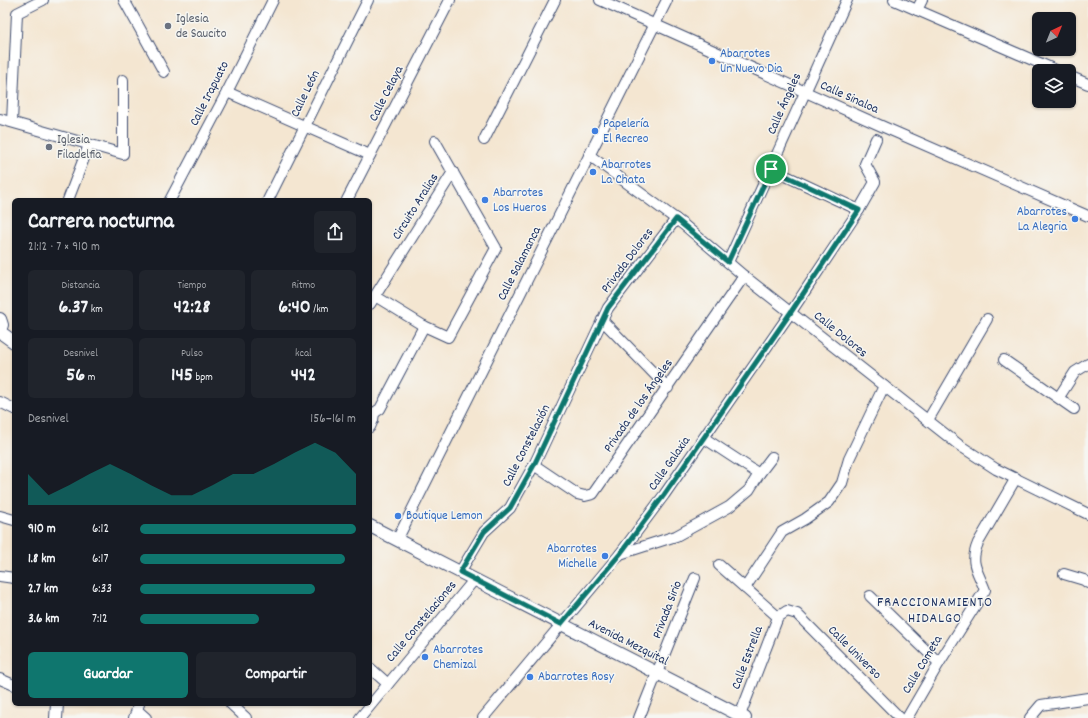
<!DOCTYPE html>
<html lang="es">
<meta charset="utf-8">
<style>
:root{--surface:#171b24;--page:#20242c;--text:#f1f3f6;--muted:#9ea1a6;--accent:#0f766e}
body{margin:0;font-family:Dekko,sans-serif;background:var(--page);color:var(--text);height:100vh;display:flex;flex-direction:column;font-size:15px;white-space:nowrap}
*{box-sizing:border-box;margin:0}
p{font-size:13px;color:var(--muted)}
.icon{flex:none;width:22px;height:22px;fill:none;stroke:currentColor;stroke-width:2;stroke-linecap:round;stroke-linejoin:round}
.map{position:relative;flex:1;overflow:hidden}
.side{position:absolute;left:12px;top:198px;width:360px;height:508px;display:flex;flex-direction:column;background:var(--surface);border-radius:6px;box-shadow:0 1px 3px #0004}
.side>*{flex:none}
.needle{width:26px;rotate:43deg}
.fabs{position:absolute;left:1032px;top:12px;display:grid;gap:8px}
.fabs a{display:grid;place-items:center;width:44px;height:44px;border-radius:6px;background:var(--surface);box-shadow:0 1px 3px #0004;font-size:20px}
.pin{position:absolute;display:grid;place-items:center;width:34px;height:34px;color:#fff;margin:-17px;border:2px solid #fff;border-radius:50%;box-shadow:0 1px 4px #0007}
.round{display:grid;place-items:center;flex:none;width:42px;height:42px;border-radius:6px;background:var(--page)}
.summary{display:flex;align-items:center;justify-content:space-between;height:68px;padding:0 16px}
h1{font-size:22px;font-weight:700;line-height:30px}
.metrics{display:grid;grid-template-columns:repeat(3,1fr);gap:6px;height:68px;padding:4px 16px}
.metrics div{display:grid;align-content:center;border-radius:6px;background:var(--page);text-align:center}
.metrics b{font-size:20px;font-weight:700}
.metrics small{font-size:11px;font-weight:400}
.metrics p{font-size:11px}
.chart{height:112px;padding:8px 16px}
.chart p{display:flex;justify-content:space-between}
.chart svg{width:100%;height:72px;margin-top:4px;fill:var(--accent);opacity:.7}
.cta{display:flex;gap:8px;margin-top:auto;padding:8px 16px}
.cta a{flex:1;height:46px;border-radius:6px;background:var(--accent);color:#fff;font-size:16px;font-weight:700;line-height:46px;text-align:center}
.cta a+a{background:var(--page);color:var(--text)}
ul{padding:0 16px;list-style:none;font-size:13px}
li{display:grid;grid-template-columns:64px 48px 1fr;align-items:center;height:30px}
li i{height:10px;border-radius:5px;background:var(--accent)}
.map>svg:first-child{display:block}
</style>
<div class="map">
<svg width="1088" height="718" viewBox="0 0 1088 718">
<rect width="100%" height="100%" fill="#f6f6f2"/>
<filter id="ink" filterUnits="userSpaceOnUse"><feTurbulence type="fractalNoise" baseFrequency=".025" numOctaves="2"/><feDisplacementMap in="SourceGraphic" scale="8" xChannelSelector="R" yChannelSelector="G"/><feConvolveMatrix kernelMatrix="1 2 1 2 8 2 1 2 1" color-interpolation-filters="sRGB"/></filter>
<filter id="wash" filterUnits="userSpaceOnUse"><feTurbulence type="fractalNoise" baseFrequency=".012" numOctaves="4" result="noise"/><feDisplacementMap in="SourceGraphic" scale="16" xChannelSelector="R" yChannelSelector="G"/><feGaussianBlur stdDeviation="0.9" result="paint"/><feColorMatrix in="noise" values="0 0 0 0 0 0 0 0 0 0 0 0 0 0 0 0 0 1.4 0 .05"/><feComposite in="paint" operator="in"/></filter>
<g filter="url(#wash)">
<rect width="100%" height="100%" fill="#f4e6d1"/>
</g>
<g filter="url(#ink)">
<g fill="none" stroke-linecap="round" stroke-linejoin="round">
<defs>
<g id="minor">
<path d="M 124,0 L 164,72"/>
<path d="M 600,0 L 886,128 L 1088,216"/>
<path d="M 894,0 L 1058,71"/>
<path d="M 917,10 L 922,0"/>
<path d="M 1069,76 L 1088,84"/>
<path d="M 227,92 L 370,155"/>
<path d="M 0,119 L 123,154 L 123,80"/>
<path d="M 12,122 L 17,13 L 43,0"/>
<path d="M 484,140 L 555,0"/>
<path d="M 589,155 L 684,225 L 744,276 L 959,445 L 996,469 L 1088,514"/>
<path d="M 771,169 L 859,210"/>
<path d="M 68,200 L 89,145"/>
<path d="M 170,200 L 227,92 L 273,0"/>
<path d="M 268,200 L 368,0"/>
<path d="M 347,200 L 450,0"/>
<path d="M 728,262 L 847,0"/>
<path d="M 375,296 L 424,326 L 448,337 L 496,248 L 435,141"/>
<path d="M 370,304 L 453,172"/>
<path d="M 602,320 L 668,388"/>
<path d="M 1004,360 L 1074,409"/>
<path d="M 1059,397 L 1075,372 L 1088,364"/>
<path d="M 0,402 L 14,409"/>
<path d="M 374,413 L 380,409 L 424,326"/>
<path d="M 928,420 L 987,319"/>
<path d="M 370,427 L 373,420 L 374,413"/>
<path d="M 704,438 L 759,474"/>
<path d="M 534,465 L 577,494 L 585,496 L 593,494 L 744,276"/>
<path d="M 0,516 L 14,520"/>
<path d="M 397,540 L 667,0"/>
<path d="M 620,554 L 676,536 L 729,507 L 749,490 L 759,474 L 772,457"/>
<path d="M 719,565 L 778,617"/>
<path d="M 460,572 L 484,532 L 510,508 L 534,465 L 608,308 L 676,219"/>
<path d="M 1064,574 L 1084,580 L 1088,583"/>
<path d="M 0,576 L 14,578"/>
<path d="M 745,588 L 782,532 L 805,519 L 829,502 L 842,483 L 849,459 L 884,386"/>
<path d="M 870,596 L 939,663"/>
<path d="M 370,668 L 388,684"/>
<path d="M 0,679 L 14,685"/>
<path d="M 231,704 L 246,718"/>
<path d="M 137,710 L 146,718"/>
<path d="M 134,718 L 139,704"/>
<path d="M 360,718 L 474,580"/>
<path d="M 483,718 L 620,554 L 664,495 L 791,312 L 859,210 L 875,182 L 865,164 L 876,139"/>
<path d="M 639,718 L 695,578"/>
<path d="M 739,718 L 778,617 L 787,611 L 797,614 L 900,718"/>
<path d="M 907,718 L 939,663 L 985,590 C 978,571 969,564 978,543 L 1016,478"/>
<path d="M 1030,718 L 1041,705 L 1088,698"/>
</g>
<g id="tertiary">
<path d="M 0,319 L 2,325 L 0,330"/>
<path d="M 0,332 L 14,342"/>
<path d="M 370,526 L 745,718"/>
<path d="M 56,718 L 57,704"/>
</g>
</defs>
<!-- minor casing -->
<use href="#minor" stroke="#3c4a6f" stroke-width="12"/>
<!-- tertiary casing -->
<use href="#tertiary" stroke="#3c4a6f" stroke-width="14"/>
<!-- minor -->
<use href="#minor" stroke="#fff" stroke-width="10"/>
<!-- tertiary -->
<use href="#tertiary" stroke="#fff" stroke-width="12"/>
</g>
</g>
<g fill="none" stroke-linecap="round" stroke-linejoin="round" filter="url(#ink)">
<defs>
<path id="route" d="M 771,169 L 859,210 L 791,312 L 664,495 L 620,554 L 561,624 L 460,572 L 484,532 L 510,508 L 534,465 L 608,308 L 676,219 L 728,262 Z"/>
</defs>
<!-- route casing -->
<use href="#route" stroke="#fff" stroke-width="8"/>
<!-- route -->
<use href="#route" stroke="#0f766e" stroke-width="5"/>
</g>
<!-- markers -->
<g fill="#6b7280" stroke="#f6f6f2" stroke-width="1.5">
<circle cx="168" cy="26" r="4"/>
<circle cx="49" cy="147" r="4"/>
</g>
<g fill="#3f7fe0" stroke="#f6f6f2" stroke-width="1.5">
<circle cx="712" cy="61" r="4"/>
<circle cx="595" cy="131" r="4"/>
<circle cx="593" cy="172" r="4"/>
<circle cx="485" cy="200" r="4"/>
<circle cx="1075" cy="219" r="4"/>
<circle cx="398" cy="516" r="4"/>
<circle cx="605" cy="556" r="4"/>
<circle cx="425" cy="657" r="4"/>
<circle cx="530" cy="677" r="4"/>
</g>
<g text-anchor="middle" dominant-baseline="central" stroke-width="3" stroke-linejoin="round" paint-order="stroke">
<!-- worship labels -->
<g font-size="13" fill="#5b616d" stroke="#f6f6f2" text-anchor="start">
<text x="176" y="19">Iglesia<tspan x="176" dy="15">de Saucito</tspan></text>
<text x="57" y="140">Iglesia<tspan x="57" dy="15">Filadelfia</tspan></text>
</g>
<!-- shop labels -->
<g font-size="13" fill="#366cbe" stroke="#f6f6f2" text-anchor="start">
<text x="720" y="54">Abarrotes<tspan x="720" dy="15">Un Nuevo Dia</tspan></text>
<text x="603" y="124">Papelería<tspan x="603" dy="15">El Recreo</tspan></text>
<text x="601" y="165">Abarrotes<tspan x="601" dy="15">La Chata</tspan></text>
<text x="493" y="193">Abarrotes<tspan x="493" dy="15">Los Hueros</tspan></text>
<text x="1067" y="212" text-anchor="end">Abarrotes<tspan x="1067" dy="15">La Alegria</tspan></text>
<text x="406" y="516">Boutique Lemon</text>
<text x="597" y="549" text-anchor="end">Abarrotes<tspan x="597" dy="15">Michelle</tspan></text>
<text x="433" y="650">Abarrotes<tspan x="433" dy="15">Chemizal</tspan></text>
<text x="538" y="677">Abarrotes Rosy</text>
</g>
<!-- street labels -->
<g font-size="13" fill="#1b2f5e" stroke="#f6f6f2">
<text transform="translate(210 94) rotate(-63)">Calle Irapuato</text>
<text transform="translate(306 94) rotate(-64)">Calle León</text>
<text transform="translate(387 94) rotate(-63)">Calle Celaya</text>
<text transform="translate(849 98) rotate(24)">Calle Sinaloa</text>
<text transform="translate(785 104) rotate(-66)">Calle Ángeles</text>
<text transform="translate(416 207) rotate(-58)">Circuito Aralias</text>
<text transform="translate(628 261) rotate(-53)">Privada Dolores</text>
<text transform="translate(520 264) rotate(-63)">Calle Salamanca</text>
<text transform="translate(840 335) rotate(39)">Calle Dolores</text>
<text transform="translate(639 406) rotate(-55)">Privada de los Ángeles</text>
<text transform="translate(527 446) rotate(-63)">Calle Constelación</text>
<text transform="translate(670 464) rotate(-55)">Calle Galaxia</text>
<text transform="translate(668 610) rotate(-69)">Privada Sirio</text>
<text transform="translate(422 622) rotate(-50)">Calle Constelaciones</text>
<text transform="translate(628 643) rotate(27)">Avenida Mezquital</text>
<text transform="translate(854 653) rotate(45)">Calle Universo</text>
<text transform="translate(748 658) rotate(-69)">Calle Estrella</text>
<text transform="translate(923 665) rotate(-59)">Calle Cometa</text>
</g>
<!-- neighbourhood labels -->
<g font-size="14" letter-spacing="1" fill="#1b2f5e" stroke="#f6f6f2">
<text x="935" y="603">FRACCIONAMIENTO<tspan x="935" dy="16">HIDALGO</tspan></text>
</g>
</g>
</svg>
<div class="fabs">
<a><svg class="needle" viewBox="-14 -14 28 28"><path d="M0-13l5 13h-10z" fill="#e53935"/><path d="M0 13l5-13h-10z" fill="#9ea1a6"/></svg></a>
<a><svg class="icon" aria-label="layers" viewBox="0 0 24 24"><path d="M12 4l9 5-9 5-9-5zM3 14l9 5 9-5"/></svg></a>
</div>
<div class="pin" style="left:771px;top:169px;background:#1e9e55"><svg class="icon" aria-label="arrive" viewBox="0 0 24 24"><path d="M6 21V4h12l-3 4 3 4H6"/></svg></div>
<section class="side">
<div class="summary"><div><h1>Carrera nocturna</h1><p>21:12 · 7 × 910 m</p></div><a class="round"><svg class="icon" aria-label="share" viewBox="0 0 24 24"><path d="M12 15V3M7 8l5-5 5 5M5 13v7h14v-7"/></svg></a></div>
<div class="metrics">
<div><p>Distancia</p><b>6.37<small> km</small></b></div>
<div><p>Tiempo</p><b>42:28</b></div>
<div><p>Ritmo</p><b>6:40<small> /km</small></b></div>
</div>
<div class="metrics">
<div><p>Desnivel</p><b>56<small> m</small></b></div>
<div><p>Pulso</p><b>145<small> bpm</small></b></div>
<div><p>kcal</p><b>442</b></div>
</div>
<div class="chart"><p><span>Desnivel</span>156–161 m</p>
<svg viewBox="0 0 160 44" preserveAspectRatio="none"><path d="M0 44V25L10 38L20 32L30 25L40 19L50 25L60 32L70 38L80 38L90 32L100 25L110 25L120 19L130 12L140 6L150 12L160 25V44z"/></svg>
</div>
<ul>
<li><b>910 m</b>6:12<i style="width:100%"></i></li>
<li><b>1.8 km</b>6:17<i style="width:95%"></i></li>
<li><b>2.7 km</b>6:33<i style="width:81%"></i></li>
<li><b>3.6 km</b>7:12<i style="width:55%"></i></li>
</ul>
<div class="cta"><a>Guardar</a><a>Compartir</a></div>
</section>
</div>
